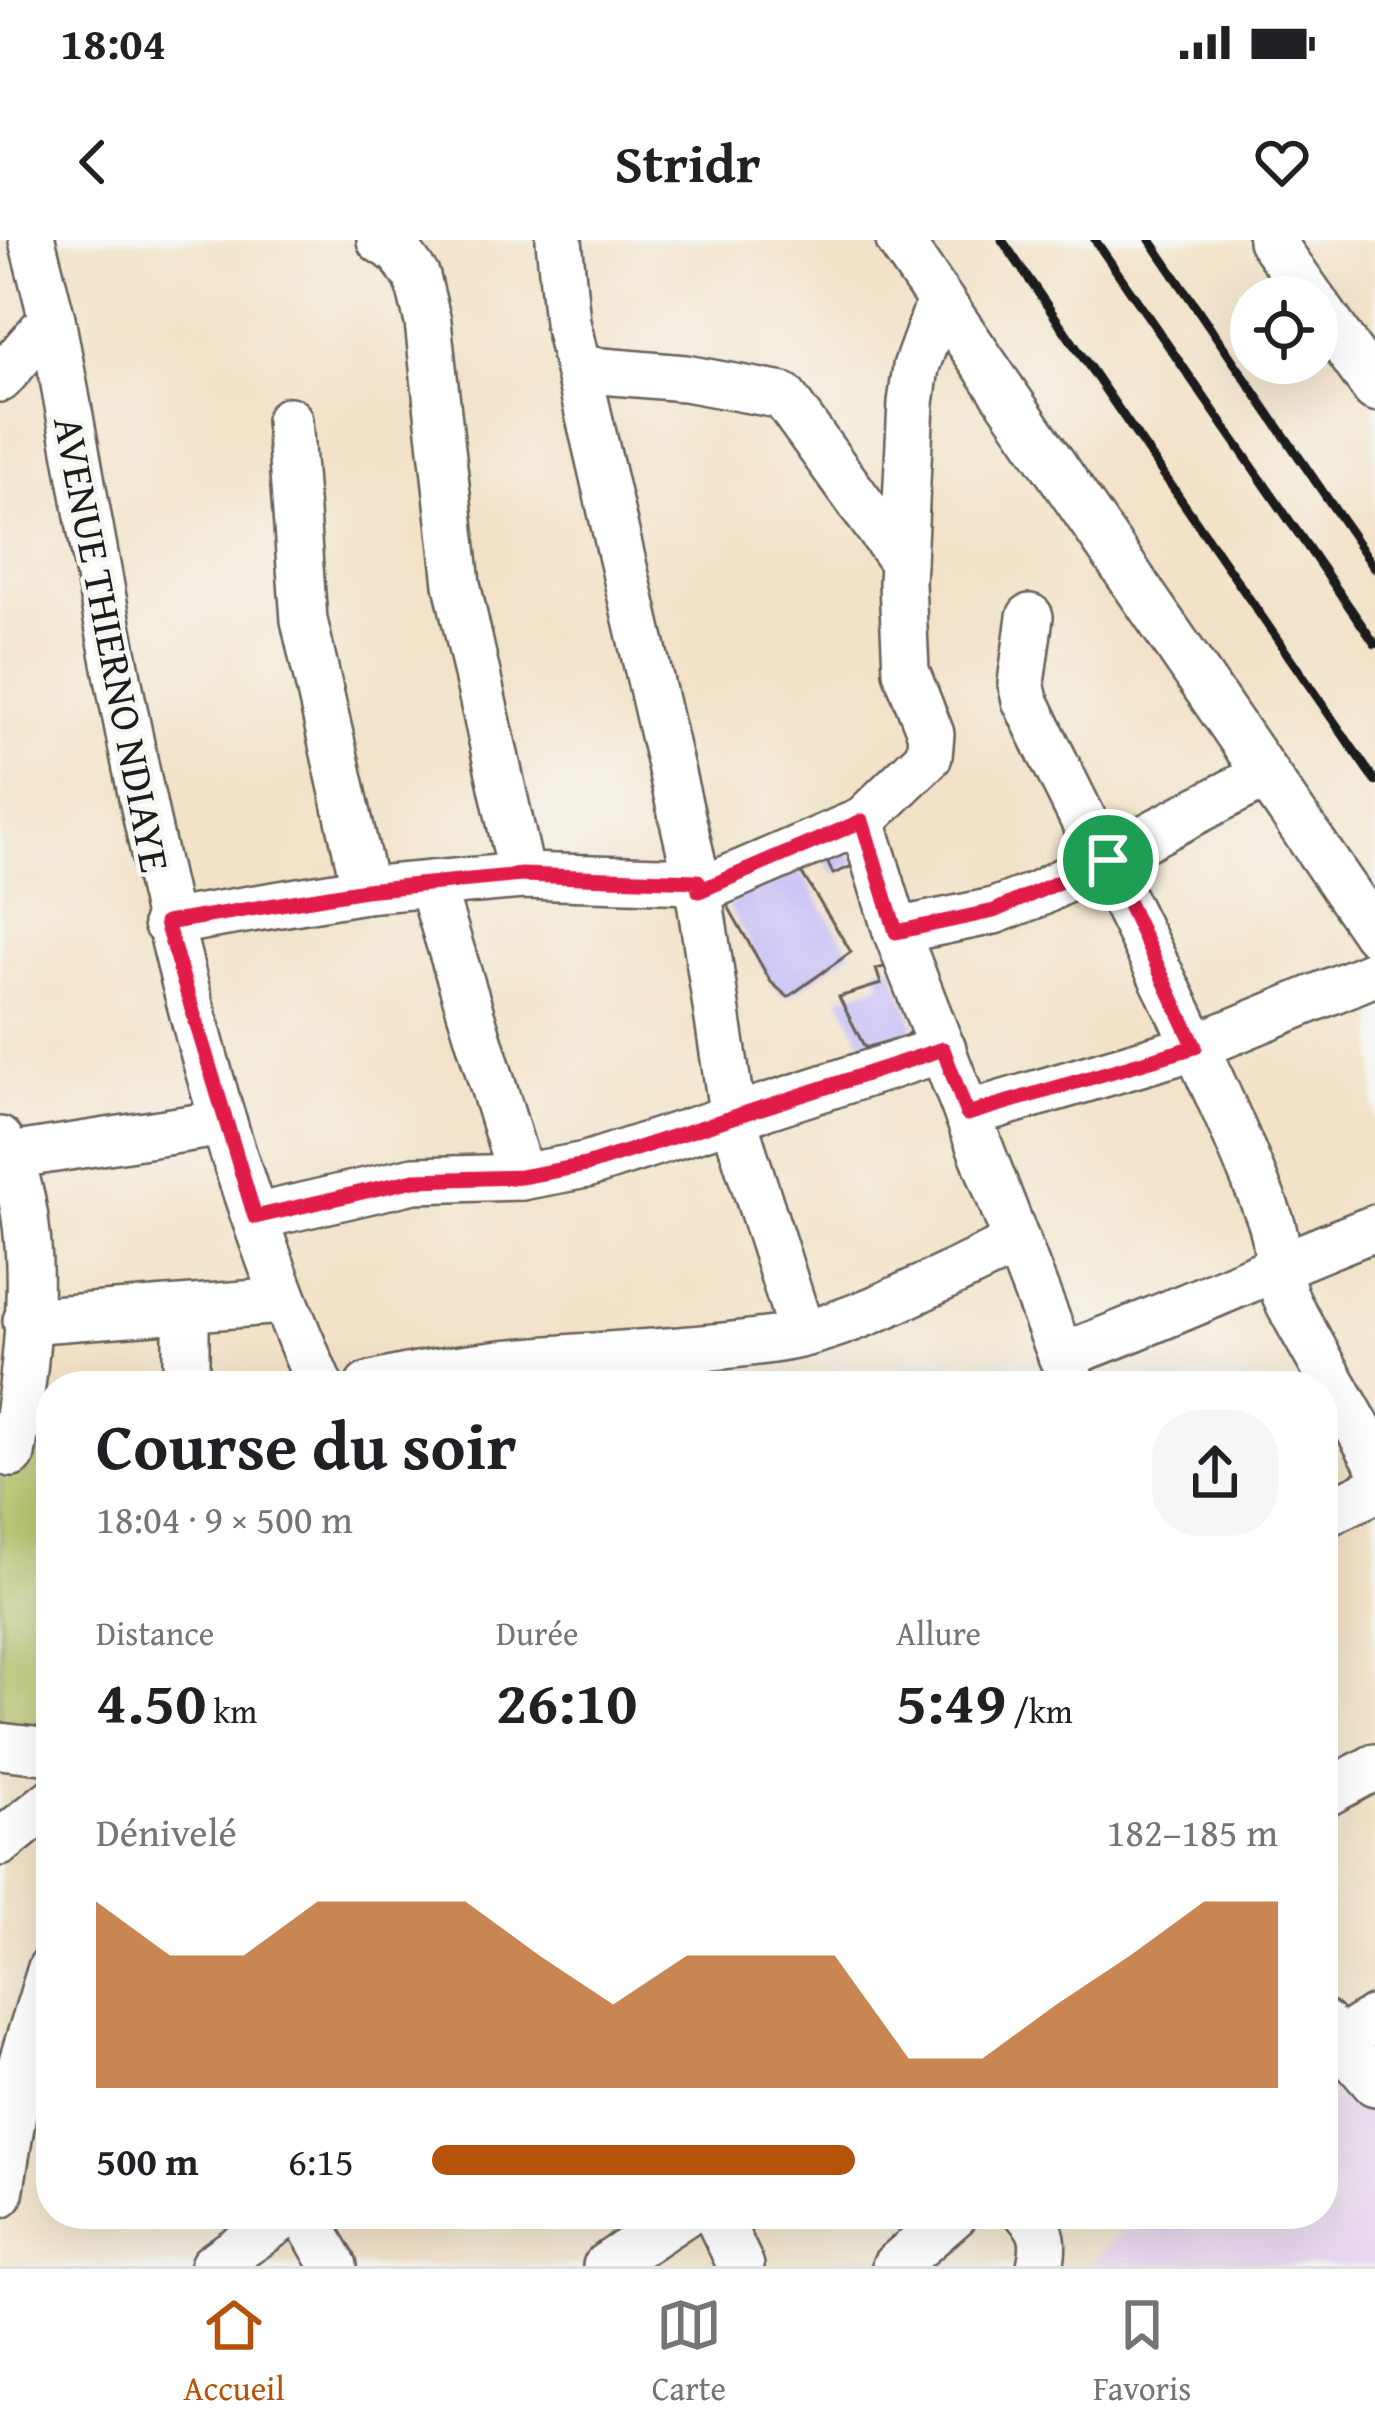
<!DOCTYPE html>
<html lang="fr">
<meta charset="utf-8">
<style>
:root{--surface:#fff;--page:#f6f6f6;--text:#202124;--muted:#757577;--line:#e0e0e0;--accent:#b45309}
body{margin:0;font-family:"Gentium Book Plus",serif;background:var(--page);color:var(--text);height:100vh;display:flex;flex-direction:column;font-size:45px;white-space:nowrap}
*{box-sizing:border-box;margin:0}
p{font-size:39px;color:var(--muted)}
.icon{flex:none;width:66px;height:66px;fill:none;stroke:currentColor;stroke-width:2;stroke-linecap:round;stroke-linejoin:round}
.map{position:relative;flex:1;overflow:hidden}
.drawer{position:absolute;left:36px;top:1131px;width:1302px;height:858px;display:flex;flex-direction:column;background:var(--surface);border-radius:48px;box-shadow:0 12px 48px #0002}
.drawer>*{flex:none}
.controls{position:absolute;left:1230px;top:36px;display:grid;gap:24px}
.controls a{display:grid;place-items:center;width:108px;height:108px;border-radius:50%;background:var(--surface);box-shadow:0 12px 48px #0002;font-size:60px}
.pin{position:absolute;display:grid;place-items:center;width:102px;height:102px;color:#fff;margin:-51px;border:6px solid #fff;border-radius:50%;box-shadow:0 3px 12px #0007}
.round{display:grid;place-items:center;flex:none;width:126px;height:126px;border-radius:48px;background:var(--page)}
.summary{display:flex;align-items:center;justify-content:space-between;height:204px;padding:0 60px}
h1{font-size:66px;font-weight:700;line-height:90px}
.metrics{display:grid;grid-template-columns:repeat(3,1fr);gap:18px;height:204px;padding:12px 60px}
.metrics div{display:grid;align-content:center}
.metrics b{font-size:60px;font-weight:700}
.metrics small{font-size:33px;font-weight:400}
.metrics p{font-size:33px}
.chart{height:336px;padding:24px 60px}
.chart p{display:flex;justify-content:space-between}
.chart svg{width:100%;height:216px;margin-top:12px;fill:var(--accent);opacity:.7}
ul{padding:0 60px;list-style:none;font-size:39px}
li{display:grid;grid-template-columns:192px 144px 1fr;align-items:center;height:90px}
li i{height:30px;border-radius:15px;background:var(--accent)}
.status{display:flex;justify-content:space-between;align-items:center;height:84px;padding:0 60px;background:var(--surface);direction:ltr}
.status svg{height:33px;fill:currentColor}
header{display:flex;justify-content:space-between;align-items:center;height:156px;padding:0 60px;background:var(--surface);font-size:54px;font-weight:700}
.dock{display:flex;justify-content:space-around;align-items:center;height:168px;border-top:3px solid var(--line);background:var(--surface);font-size:33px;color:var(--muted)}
.dock a{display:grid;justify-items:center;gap:6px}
.dock .active{color:var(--accent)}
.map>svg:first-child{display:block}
</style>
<div class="status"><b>18:04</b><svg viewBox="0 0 49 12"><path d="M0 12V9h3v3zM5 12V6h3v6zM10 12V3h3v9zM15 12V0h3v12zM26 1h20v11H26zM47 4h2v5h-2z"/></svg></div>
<header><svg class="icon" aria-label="back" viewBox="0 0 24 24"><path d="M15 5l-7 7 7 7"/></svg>Stridr<svg class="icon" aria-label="heart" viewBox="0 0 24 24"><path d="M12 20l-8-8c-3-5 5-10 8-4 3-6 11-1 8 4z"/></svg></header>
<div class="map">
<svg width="1375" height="2026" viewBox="0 0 1375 2026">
<rect width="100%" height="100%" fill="#f6f6f2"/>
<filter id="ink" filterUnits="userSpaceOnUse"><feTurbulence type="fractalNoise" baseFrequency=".00833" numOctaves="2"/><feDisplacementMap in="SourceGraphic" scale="24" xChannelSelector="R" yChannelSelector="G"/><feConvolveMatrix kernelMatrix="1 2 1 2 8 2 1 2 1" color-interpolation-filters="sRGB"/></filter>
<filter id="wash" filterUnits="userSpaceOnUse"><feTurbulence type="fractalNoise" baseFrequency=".004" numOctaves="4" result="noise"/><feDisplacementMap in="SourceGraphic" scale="48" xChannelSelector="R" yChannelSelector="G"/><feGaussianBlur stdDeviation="2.7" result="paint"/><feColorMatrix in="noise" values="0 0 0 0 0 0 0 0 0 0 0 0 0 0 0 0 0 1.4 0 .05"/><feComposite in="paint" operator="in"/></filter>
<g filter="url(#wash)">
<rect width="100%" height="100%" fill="#f2e2c7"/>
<!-- built -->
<path fill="#e7d2ef" d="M 1323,1820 L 1375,1863 L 1375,2026 L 1087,2026 L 1140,1974 L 1323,1974 Z"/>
<!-- green -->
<path fill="#b3c164" stroke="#686e40" stroke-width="3" d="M 0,1191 L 51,1193 L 51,1520 L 0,1515 Z"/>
<g id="blocks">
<!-- building -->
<g fill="#c4baf5">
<path d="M 844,592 L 855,625 L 833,634 L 819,604 Z"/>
<path d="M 793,619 L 851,712 L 788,757 L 771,742 L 721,654 Z"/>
<path d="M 892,725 L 915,787 L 905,796 L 865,808 L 839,757 L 881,744 L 876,729 Z"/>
</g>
</g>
</g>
<g filter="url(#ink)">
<use href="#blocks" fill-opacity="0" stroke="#676158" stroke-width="3"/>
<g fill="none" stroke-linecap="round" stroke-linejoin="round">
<defs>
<g id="minor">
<path d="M 32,0 L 52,79 C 120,440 171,807 320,1146"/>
<path d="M 380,0 L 399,12 L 417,37 L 428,82 L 457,344 L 522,636"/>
<path d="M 559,0 L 567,82 L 697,641 L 733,878 L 802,1094"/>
<path d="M 899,0 L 1375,693"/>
<path d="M 1271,0 L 1311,57"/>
<path d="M 1317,66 L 1375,148"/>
<path d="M 578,129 L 685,138 L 783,156 L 903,322"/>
<path d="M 0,139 L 52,79"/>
<path d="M 289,180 L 304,380 L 365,650"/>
<path d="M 1030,377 L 1021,443 L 1025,460 C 1106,632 1200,798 1269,976 C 1281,1006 1275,1035 1289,1065 L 1375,1218"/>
<path d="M 862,581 L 896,691 L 1073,1146"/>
<path d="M 431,644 L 521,937"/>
<path d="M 699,651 L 862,581 L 929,516 L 931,494 L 906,431 L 902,343 L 911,163 L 916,127 L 940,61"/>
<path d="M 166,683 L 365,650 L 522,636 L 697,641"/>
<path d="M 896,691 L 994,671 L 1038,654 L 1263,536"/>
<path d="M 967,874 L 1195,807 L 1375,733"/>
<path d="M 0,900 C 47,979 27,1126 12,1214"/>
<path d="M 10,916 L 224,883"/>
<path d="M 255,977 L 414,940 L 521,937 L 586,925 L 943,809"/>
<path d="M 186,1069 L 186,1146"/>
<path d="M 26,1081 L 283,1061"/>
<path d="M 1061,1116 C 1168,1078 1269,1028 1375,988"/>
<path d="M 368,1146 C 501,1111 643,1120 779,1099 C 856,1087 946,1034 1018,1003"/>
<path d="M 1323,1275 L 1375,1250"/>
<path d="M 0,1506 L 51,1512"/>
<path d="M 1323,1555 L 1375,1527"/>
<path d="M 0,1603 L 51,1562"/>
<path d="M 1323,1783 L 1375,1843"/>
<path d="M 1323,1812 L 1375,1778"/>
<path d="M 0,1954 L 21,1825 L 51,1728"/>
<path d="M 304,1974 L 334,2026"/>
<path d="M 716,1974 L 741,2026"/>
<path d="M 1028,1974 C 1044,1990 1045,2004 1040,2026"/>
<path d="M 213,2026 L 288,1974"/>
<path d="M 606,2026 L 684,1974"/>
<path d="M 895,2026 L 955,1974"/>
</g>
</defs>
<!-- minor casing -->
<use href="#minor" stroke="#676158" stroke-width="50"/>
<!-- minor -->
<use href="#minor" stroke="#fff" stroke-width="45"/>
<!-- rail -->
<g stroke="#1c1c1c" stroke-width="9">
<path d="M 1002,0 L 1375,541"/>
<path d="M 1095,0 L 1375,404"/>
<path d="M 1150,0 L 1375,328"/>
</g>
</g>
</g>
<g fill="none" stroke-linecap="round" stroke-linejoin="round" filter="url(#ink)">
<defs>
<path id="route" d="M 862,581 L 896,692 L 994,671 L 1108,620 L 1195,807 L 967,874 L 943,809 L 586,925 L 521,937 L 414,940 L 255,977 L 166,683 L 365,650 L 522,635 L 698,641 L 699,651 Z"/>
</defs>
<!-- route casing -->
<use href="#route" stroke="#fff" stroke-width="24"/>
<!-- route -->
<use href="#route" stroke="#e11d48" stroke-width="15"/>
</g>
<g text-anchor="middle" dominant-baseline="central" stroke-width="9" stroke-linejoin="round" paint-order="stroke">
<!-- street labels -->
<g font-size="42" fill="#1c1c1c" stroke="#f6f6f2">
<text transform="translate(113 404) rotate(79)">AVENUE THIERNO NDIAYE</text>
</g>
</g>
</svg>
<div class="controls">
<a><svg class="icon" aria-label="locate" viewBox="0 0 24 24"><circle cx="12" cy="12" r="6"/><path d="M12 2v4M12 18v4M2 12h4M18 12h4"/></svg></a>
</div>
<div class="pin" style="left:1108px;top:620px;background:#1e9e55"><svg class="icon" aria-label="arrive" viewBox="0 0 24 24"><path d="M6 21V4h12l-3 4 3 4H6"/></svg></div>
<section class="drawer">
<div class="summary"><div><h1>Course du soir</h1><p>18:04 · 9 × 500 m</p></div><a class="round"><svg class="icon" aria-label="share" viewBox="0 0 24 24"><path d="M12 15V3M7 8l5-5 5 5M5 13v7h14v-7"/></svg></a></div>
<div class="metrics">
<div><p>Distance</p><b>4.50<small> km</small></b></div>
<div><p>Durée</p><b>26:10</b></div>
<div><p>Allure</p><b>5:49<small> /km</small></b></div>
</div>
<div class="chart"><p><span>Dénivelé</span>182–185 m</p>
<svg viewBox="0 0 160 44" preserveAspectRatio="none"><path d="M0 44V6L10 17L20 17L30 6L40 6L50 6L60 17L70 27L80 17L90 17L100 17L110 38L120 38L130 27L140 17L150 6L160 6V44z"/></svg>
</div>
<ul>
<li><b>500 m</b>6:15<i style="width:50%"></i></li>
</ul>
</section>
</div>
<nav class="dock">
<a class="active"><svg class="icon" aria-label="home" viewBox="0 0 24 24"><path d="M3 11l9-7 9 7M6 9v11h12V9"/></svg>Accueil</a>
<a><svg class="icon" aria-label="map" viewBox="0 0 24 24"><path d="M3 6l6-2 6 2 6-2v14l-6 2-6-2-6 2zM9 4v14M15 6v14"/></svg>Carte</a>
<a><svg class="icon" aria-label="saved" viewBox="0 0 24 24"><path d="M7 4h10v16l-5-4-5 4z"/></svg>Favoris</a>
</nav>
